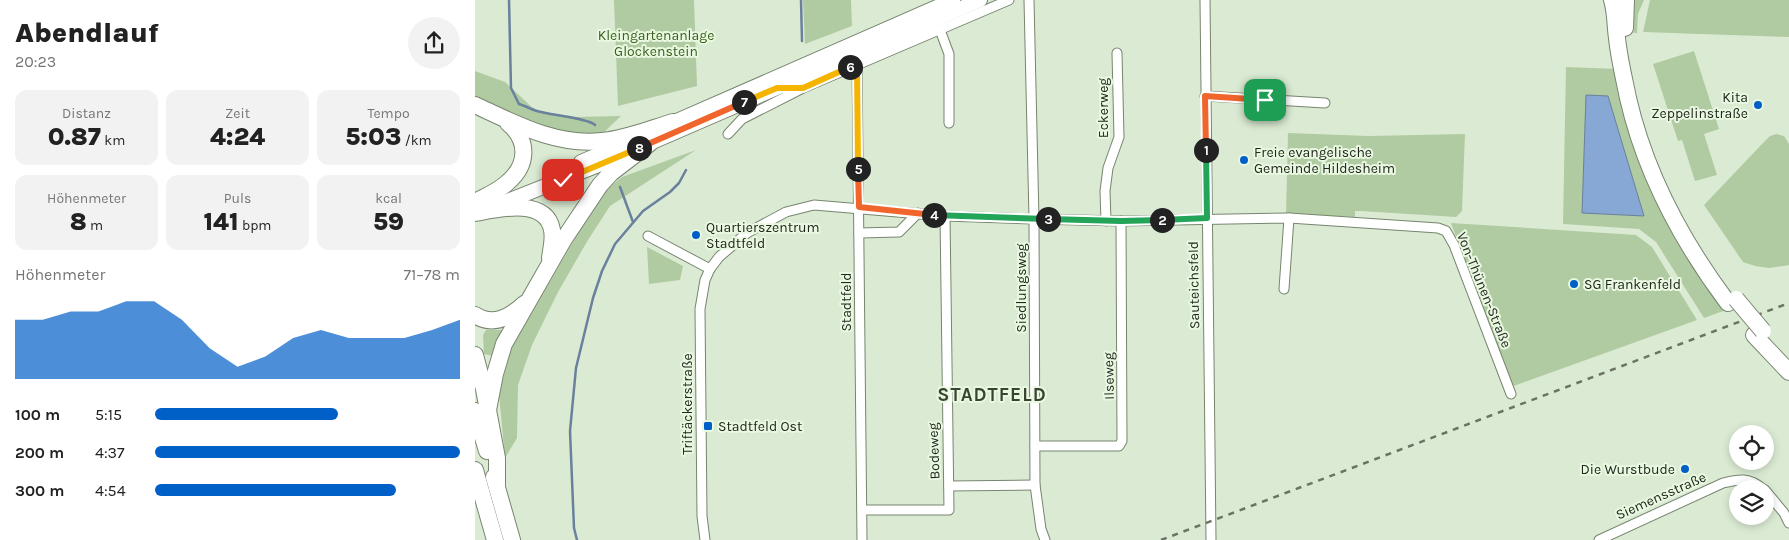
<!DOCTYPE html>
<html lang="de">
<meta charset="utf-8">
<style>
:root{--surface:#fff;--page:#f2f2f2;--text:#222;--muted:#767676;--accent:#0160c8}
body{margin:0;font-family:Karla,sans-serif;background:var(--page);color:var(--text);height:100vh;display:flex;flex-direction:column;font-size:19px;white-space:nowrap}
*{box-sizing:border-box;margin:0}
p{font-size:16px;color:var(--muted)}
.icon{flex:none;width:28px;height:28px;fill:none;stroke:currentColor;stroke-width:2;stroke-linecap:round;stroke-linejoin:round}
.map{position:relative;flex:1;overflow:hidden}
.drawer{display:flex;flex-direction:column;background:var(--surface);width:475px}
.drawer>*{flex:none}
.controls{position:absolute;left:1254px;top:425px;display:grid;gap:10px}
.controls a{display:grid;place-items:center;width:45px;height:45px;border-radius:50%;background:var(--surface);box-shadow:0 2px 8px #0003;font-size:25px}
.pin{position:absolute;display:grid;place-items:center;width:42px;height:42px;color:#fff;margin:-21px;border-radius:10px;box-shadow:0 2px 8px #0006}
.km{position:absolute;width:25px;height:25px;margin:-12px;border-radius:50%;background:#222;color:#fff;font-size:14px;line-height:25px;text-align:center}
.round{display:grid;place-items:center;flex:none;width:52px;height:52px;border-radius:26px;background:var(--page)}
.overview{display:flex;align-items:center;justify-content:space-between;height:85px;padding:0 15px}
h1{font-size:28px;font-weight:800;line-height:38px}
.figures{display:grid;grid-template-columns:repeat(3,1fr);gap:8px;height:85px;padding:5px 15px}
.figures div{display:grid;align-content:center;border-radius:12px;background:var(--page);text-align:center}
.figures b{font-size:25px;font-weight:800}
.figures small{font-size:14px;font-weight:400}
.figures p{font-size:14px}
.chart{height:140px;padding:10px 15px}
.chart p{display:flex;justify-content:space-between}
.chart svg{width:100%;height:90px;margin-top:5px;fill:var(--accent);opacity:.7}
ul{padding:0 15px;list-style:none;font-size:16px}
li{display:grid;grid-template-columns:80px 60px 1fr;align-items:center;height:38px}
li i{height:12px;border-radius:6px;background:var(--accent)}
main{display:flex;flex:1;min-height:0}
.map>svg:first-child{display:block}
</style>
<main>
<section class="drawer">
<div class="overview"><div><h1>Abendlauf</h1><p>20:23</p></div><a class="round"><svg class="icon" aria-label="share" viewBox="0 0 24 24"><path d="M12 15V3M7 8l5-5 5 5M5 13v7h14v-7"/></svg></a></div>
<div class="figures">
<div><p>Distanz</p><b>0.87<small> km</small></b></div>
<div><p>Zeit</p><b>4:24</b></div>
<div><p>Tempo</p><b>5:03<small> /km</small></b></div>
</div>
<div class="figures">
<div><p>Höhenmeter</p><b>8<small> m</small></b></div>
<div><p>Puls</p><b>141<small> bpm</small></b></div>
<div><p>kcal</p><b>59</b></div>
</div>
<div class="chart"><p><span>Höhenmeter</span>71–78 m</p>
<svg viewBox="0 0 160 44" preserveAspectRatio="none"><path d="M0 44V15L10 15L20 11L30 11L40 6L50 6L60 15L70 29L80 38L90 33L100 24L110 20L120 24L130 24L140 24L150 20L160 15V44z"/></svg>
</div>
<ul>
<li><b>100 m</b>5:15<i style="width:60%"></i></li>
<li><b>200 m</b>4:37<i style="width:100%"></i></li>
<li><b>300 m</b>4:54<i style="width:79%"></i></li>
</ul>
</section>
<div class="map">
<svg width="1314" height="540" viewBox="0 0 1314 540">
<rect width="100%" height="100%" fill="#dbebd3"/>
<!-- green -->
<g fill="#b0cba1">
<path d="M 139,0 L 219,0 L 222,86 L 143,106 Z"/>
<path d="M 328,0 L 376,0 L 377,26 L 330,44 Z"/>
<path d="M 1160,0 L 1169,0 L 1163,14 L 1162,33 L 1159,33 L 1156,13 Z"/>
<path d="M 1175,0 L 1314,0 L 1314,37 L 1168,32 Z"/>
<path d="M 1219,51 L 1244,129 L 1229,134 L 1242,175 L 1220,181 L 1207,140 L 1203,141 L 1178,64 Z"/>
<path d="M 1091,67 L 1143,69 L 1177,188 L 1251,310 L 1229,318 L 1181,242 L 1164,229 L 1088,224 Z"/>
<path d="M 0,71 L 30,82 L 61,111 L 99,117 L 146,116 L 124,137 L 83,134 L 0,99 Z"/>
<path d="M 813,133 L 894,136 L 990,134 L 987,211 L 981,217 L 886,211 L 880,211 L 880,217 L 811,214 Z"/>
<path d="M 1301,134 L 1309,136 L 1314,144 L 1314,265 L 1294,268 L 1280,266 L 1268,262 L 1229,205 L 1288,143 L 1295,136 Z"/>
<path d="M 221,150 L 135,206 L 113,240 L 83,292 L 57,345 L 43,385 L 42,438 L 30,458 L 24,394 L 36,349 L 120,204 L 132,189 L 147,177 Z"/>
<path d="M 976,223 L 1161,235 L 1177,247 L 1222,320 L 1036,387 Z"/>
<path d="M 172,247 L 208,266 L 205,280 L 174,284 Z"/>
<path d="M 11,330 L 27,330 L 25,344 L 18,356 L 9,354 L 8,335 Z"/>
</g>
<!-- water -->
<path fill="#87a7d4" stroke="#69819d" d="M 1111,95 L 1133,96 L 1169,216 L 1107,213 Z"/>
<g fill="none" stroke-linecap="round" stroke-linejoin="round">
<!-- stream -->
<g stroke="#69819d" stroke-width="2.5">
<path d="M 34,0 L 36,88 L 44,104 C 50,106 56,109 62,111 C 74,115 113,118 120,125"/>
<path d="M 326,0 L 327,41"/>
<path d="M 145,187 L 158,222"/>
<path d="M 102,540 L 99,528 L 95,431 L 101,368 L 118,298 L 127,271 L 140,244 L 168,211 L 195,192 L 204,183 L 211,170"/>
</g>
<defs>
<g id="street">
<path d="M 554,0 L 559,219 L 560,485 L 566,529 L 570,540"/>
<path d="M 730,0 L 736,540"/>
<path d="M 465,30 L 474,54 L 474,123"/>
<path d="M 382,64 L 387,540"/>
<path d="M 730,96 L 850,103"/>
<path d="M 253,134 L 267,119 L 328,88 L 534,0"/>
<path d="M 631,221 L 630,191 L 633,168 L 644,137 L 642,53"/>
<path d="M 384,233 L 424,232 L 443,213"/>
<path d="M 173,236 L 235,269"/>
<path d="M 809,289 L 814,218"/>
<path d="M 560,446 L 644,446 L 647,441 L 646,221"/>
<path d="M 474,486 L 560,485"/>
<path d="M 1290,490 L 1309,513 L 1314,523"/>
<path d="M 387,510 L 474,510 L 470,216"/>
<path d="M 230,540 L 227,516 L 225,309 L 230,280 L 235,269 L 244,257 L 272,233 L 311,212 L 339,205 L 470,216 L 559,219 L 646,221 L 814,218 L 963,228 L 971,231 L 979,245 L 1036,394"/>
<path d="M 1124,540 L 1248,483 C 1264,479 1274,477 1288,489"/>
</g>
<g id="primary">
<path d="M 188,127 L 478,0"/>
<path d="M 106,162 L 155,141"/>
<path d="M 20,206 L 131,162 L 505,0"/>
</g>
<g id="highway">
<path d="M 1137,0 C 1141,13 1140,25 1142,38 C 1144,58 1149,78 1153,98 C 1170,172 1208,243 1253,303"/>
<path d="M 1150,28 L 1151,0"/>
<path d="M 0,105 C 41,124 81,146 127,141 C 151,139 175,129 198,122"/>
<path d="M 0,202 C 11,196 24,191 33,182 C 53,165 54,140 33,123"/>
<path d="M 0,213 C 22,209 71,197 77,230 C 79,239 76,249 75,258"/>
<path d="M 0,315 C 18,327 35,317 49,304"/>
<path d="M 1279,335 L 1314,372"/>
<path d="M 0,355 L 9,389 L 22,458 L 22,487"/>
<path d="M 13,410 L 20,374 L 29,344 L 89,239 L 125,185 L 136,173 L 175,143"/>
<path d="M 0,411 L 12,451"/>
<path d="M 0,470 L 20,540"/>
<path d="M 19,477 L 37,540"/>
</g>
</defs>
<!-- street casing -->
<use href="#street" stroke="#77856f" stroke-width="11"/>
<!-- primary casing -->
<use href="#primary" stroke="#77856f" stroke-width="16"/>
<!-- highway casing -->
<use href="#highway" stroke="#77856f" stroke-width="18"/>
<!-- street -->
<use href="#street" stroke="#fff" stroke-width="9"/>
<!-- primary -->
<use href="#primary" stroke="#fff" stroke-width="14"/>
<!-- highway -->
<use href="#highway" stroke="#fff" stroke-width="16"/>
<!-- rail -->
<path stroke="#6a7364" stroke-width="2.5" stroke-dasharray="6 6" stroke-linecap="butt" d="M 686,540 L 1314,303"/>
<defs>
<path id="highway-bridge" d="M 1261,299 L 1288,331"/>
</defs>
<!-- highway-bridge casing -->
<use href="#highway-bridge" stroke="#77856f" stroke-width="18" stroke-linecap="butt"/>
<!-- highway-bridge -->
<use href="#highway-bridge" stroke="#fff" stroke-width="16"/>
</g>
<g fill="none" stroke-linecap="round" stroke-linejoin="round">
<defs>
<path id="split-1" d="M 731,150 L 730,96 L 790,100"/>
<path id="split-2" d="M 687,220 L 732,218 L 731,150"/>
<path id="split-3" d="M 573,219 L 646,221 L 687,220"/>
<path id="split-4" d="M 459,215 L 573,219"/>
<path id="split-5" d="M 383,169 L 384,207 L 459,215"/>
<path id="split-6" d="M 375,67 L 382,64 L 383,169"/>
<path id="split-7" d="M 269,102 L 302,88 L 328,88 L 375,67"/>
<path id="split-8" d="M 164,148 L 269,102"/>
<path id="split-9" d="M 88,180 L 164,148"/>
</defs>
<!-- split-1 casing -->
<use href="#split-1" stroke="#fff" stroke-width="10"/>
<!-- split-2 casing -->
<use href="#split-2" stroke="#fff" stroke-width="10"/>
<!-- split-3 casing -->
<use href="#split-3" stroke="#fff" stroke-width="10"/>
<!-- split-4 casing -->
<use href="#split-4" stroke="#fff" stroke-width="10"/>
<!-- split-5 casing -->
<use href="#split-5" stroke="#fff" stroke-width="10"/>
<!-- split-6 casing -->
<use href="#split-6" stroke="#fff" stroke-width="10"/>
<!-- split-7 casing -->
<use href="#split-7" stroke="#fff" stroke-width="10"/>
<!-- split-8 casing -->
<use href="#split-8" stroke="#fff" stroke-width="10"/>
<!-- split-9 casing -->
<use href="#split-9" stroke="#fff" stroke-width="10"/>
<!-- split-1 -->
<use href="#split-1" stroke="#f0652b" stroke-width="6"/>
<!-- split-2 -->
<use href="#split-2" stroke="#22a559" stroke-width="6"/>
<!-- split-3 -->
<use href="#split-3" stroke="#22a559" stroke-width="6"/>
<!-- split-4 -->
<use href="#split-4" stroke="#22a559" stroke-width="6"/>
<!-- split-5 -->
<use href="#split-5" stroke="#f0652b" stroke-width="6"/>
<!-- split-6 -->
<use href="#split-6" stroke="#f5b400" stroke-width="6"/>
<!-- split-7 -->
<use href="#split-7" stroke="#f5b400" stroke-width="6"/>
<!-- split-8 -->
<use href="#split-8" stroke="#f0652b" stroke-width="6"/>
<!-- split-9 -->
<use href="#split-9" stroke="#f5b400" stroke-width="6"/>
</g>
<!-- markers -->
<g fill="#0160c8" stroke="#e9f8e0" stroke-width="2">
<circle cx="1283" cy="105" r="5"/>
<circle cx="769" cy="160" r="5"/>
<circle cx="221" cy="235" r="5"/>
<circle cx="1099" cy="284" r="5"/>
<rect x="228" y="421" width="10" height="10" rx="2.5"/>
<circle cx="1210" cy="469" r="5"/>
</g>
<g text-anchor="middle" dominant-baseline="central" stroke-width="4" stroke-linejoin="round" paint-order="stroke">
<!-- park labels -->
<g font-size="14" fill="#395f1c" stroke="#e9f8e0">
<text x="181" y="35">Kleingartenanlage<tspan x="181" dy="16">Glockenstein</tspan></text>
</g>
<!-- poi labels -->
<g font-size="14" fill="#22271e" stroke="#e9f8e0" text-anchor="start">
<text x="1273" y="97" text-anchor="end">Kita<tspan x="1273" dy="16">Zeppelinstraße</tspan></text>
<text x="779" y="152">Freie evangelische<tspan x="779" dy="16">Gemeinde Hildesheim</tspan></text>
<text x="231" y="227">Quartierszentrum<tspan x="231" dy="16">Stadtfeld</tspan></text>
<text x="1109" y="284">SG Frankenfeld</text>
<text x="243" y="426">Stadtfeld Ost</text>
<text x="1200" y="469" text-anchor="end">Die Wurstbude</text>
</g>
<!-- street labels -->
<g font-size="14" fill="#22271e" stroke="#e9f8e0">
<text transform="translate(628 108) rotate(-90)">Eckerweg</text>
<text transform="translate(719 285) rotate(-91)">Sauteichsfeld</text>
<text transform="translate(546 288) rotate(-90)">Siedlungsweg</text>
<text transform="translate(1009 290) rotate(68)">Von-Thünen-Straße</text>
<text transform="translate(371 302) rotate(-90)">Stadtfeld</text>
<text transform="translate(634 376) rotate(-91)">Ilseweg</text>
<text transform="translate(212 404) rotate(-90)">Triftäckerstraße</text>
<text transform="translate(459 451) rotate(-92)">Bodeweg</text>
<text transform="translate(1186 496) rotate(-24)">Siemensstraße</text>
</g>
<!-- district labels -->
<g font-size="19" font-weight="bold" letter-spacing="1" fill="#384431" stroke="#e9f8e0">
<text x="517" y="395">STADTFELD</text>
</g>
</g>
</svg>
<div class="controls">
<a><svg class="icon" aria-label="locate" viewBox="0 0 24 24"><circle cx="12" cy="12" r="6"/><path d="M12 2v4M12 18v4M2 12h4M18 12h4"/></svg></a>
<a><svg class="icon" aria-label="layers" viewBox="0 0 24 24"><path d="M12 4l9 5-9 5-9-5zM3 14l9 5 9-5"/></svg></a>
</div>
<div class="pin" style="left:790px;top:100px;background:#1e9e55"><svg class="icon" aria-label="arrive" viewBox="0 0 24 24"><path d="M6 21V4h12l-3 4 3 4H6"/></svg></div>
<div class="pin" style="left:88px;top:180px;background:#d93025"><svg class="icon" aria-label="check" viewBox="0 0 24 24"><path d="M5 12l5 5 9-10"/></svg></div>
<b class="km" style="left:731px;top:150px">1</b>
<b class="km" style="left:687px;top:220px">2</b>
<b class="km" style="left:573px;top:219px">3</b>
<b class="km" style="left:459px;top:215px">4</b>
<b class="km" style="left:383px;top:169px">5</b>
<b class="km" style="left:375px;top:67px">6</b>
<b class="km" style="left:269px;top:102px">7</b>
<b class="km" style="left:164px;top:148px">8</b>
</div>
</main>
